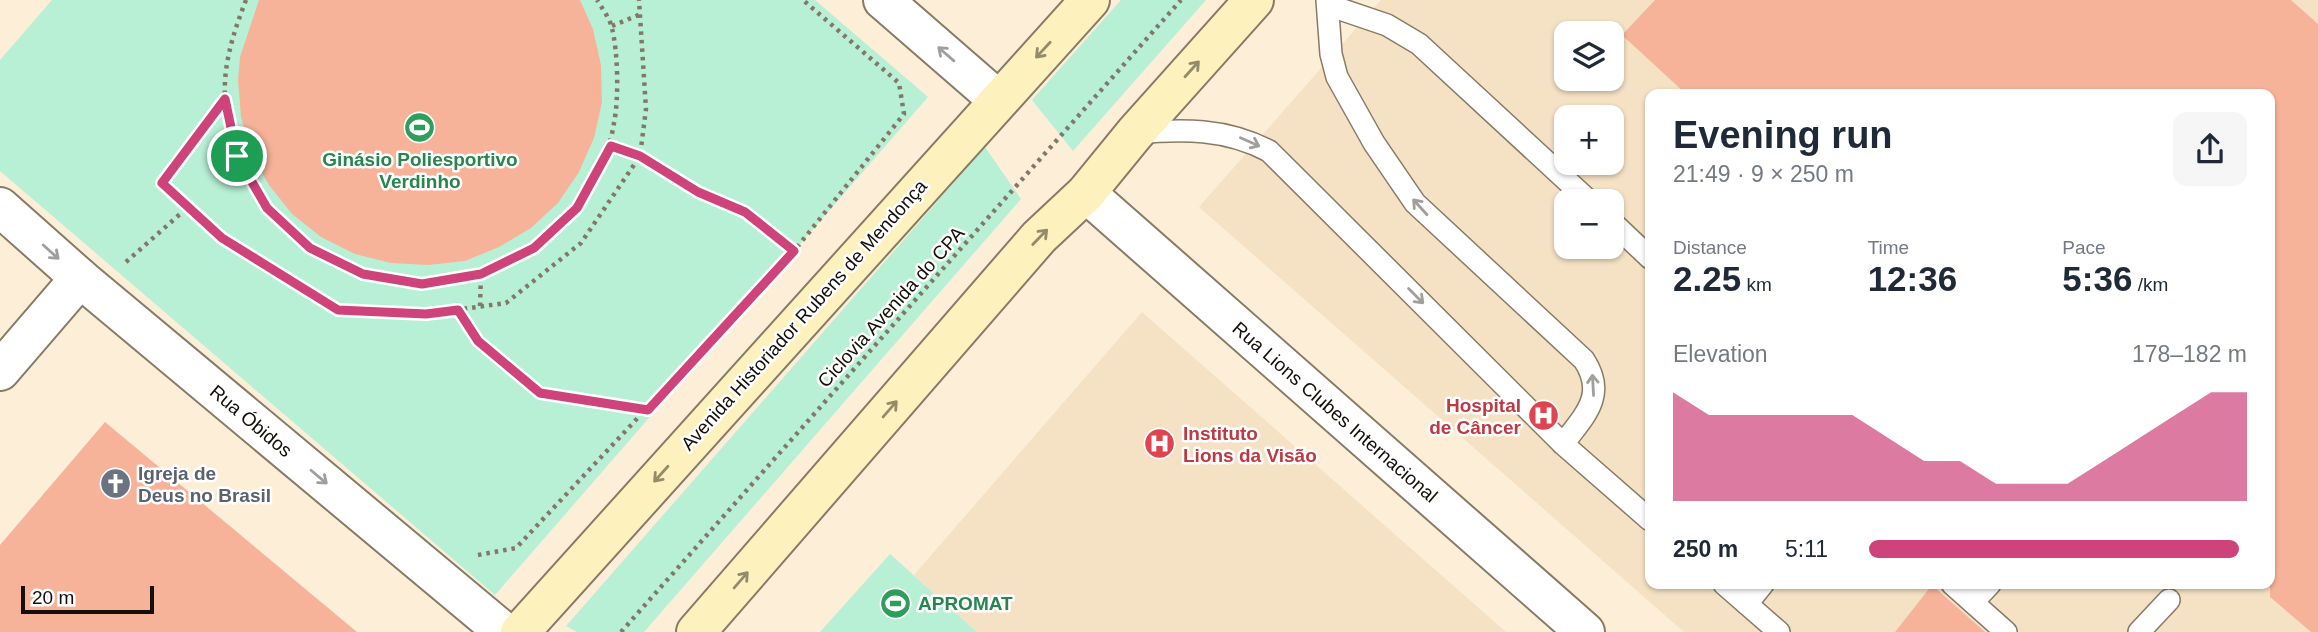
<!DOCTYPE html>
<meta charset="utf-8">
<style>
:root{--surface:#fff;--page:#f6f6f7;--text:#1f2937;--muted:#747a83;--accent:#ce437a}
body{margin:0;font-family:Helvetica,sans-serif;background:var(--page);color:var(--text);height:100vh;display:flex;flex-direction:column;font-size:26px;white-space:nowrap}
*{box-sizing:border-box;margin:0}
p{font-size:23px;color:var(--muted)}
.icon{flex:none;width:38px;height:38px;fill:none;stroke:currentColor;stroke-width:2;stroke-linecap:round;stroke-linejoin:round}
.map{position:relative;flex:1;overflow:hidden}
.panel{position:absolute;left:1645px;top:89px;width:630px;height:500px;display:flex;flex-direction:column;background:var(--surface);border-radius:14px;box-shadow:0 2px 5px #0004}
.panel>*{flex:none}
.tools{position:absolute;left:1554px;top:21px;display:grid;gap:14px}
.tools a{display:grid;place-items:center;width:70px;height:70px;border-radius:14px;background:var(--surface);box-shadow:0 2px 5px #0004;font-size:35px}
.scale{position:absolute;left:21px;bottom:18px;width:133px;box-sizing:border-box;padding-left:7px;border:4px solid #140f08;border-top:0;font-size:19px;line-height:24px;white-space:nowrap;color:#140f08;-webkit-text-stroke:5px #fff;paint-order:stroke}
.pin{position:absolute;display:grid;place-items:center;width:60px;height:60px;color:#fff;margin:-30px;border:4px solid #fff;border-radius:50%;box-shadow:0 2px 7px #0007}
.round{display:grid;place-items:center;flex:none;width:74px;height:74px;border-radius:14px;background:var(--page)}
.head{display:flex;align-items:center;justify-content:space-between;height:119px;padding:0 28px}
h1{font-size:38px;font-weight:600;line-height:52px}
.metrics{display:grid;grid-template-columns:repeat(3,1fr);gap:10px;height:119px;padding:7px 28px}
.metrics div{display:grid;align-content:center}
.metrics b{font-size:35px;font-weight:600}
.metrics small{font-size:19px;font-weight:400}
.metrics p{font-size:19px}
.chart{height:196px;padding:14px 28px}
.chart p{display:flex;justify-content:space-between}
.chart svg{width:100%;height:126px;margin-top:7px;fill:var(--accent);opacity:.7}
ul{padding:0 28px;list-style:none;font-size:23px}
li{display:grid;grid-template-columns:112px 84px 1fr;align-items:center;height:52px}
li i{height:18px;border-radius:9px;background:var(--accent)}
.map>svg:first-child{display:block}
</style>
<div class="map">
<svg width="2318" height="632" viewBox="0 0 2318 632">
<rect width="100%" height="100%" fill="#fceed7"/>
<!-- built -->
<g fill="#f5e2c5" fill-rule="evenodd">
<path d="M 1381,0 L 2318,0 L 2318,632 L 1684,632 L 1199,207 ZM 1566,33 L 1612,33 L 1612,79 L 1566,79 ZM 1650,94 L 2270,94 L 2270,584 L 1650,584 ZM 1566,117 L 1612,117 L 1612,163 L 1566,163 ZM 1566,201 L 1612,201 L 1612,247 L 1566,247 Z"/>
<path d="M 1142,312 L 1506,632 L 977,632 L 914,575 Z"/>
</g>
<!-- green -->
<g fill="#b8f0d6">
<path d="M 52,0 L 815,0 L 928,97 L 495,595 L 0,171 L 0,60 Z"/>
<path d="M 1121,0 L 1206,0 L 1073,151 L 1032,100 Z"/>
<path d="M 985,147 L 1021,199 L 644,632 L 577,632 L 566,626 Z"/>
<path d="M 890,554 L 977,632 L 820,632 Z"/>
</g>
<!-- building -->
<g fill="#f7b39a">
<path d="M 259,0 L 580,0 L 593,29 L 601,65 L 602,102 L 594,138 L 579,172 L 558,203 L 531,228 L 499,247 L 465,261 L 428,265 L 391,263 L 355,254 L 321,237 L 292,214 L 269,185 L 251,153 L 241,117 L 238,80 L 240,57 Z"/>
<path d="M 1655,0 L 2291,0 L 2318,24 L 2318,632 L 2311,632 L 2270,597 L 2270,94 L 1686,94 L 1622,35 Z"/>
<path d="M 105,422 L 357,632 L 0,632 L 0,545 Z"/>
<path d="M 1932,585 L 1985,632 L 1895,632 Z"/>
</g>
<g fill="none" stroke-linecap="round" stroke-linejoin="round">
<defs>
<g id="service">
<path d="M 1327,0 L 1331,54 L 1337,77 L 1374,143 L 1415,203 L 1584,360 C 1607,395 1585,415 1563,444"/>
<path d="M 1328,5 L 1387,25 L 1419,44 L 1589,201"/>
<path d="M 1135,133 C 1183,129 1225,128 1269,151 L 1563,444 L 1650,520"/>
<path d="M 1612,222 L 1650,258"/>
<path d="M 1724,584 L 1779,632"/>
<path d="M 1952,584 L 2006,632"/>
<path d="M 1973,602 L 1990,584"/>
<path d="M 1747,604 L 1763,584"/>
<path d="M 2139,632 L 2169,600"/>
</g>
<g id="minor">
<path d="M 1086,193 L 1585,632"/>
<path d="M 0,371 L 80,278"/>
</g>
<g id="tertiary">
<path d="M 883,0 L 997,99"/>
<path d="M 0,207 L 80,278 L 504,632"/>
</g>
<g id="secondary">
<path d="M 520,632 L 1090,0"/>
<path d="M 696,632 L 1039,237 L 1086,193 L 1135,133 L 1254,0"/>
</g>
</defs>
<!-- service casing -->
<use href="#service" stroke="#887b66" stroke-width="24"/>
<!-- minor casing -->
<use href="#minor" stroke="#887b66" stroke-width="42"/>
<!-- tertiary casing -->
<use href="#tertiary" stroke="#887b66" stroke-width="42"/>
<!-- secondary casing -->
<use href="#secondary" stroke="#887b66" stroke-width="42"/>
<!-- path -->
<g stroke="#817869" stroke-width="4.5" stroke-dasharray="3.5 5" stroke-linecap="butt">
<path d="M 246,0 C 234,31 223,64 225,98 C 226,125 237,155 250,178 C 313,291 461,318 556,227 C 585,200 608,162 614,123 C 619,98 618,53 612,28 C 610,19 602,8 597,0"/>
<path d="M 612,26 L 641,14"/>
<path d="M 225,99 L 161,183 L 221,238 L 338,310 L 426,314 L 506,303 L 581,243 L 640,156 L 646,109 L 639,0"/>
<path d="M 611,146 L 640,156 L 698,192 L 745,212 L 794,251"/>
<path d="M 126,262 L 188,207"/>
<path d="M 480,306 L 481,274"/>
<path d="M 458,310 L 478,341 L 540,393 L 647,409"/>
<path d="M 478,555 L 516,548 L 794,251 L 904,114 L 899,83 L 803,0"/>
<path d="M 621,632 L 1181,0"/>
</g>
<!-- service -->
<use href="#service" stroke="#fff" stroke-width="21"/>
<!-- minor -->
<use href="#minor" stroke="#fff" stroke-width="38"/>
<!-- tertiary -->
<use href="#tertiary" stroke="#fff" stroke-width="38"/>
<!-- secondary -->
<use href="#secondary" stroke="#fdf1be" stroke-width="38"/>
</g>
<!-- one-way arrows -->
<defs><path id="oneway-shaft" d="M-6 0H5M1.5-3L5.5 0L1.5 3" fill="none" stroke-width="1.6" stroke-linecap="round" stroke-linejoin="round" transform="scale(1.75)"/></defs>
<g stroke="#948b6c">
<use href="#oneway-shaft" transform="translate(1043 50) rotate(133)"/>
<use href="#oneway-shaft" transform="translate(1192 69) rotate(-48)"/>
<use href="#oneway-shaft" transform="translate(1040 237) rotate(-46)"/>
<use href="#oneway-shaft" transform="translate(890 409) rotate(-49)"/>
<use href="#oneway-shaft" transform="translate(661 474) rotate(132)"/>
<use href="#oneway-shaft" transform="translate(741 580) rotate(-49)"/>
</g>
<g stroke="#a19f9c">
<use href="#oneway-shaft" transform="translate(946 54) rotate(-139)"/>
<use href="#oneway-shaft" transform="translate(1250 142) rotate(24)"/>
<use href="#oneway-shaft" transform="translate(1420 207) rotate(-132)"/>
<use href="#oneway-shaft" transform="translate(51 252) rotate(42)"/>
<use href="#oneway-shaft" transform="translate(1416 296) rotate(45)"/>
<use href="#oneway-shaft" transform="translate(1593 385) rotate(-93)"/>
<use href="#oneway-shaft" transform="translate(319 477) rotate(40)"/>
</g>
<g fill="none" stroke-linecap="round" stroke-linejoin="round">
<defs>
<path id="route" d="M 225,99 L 237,156 L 267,208 L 310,248 L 363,274 L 422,284 L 481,274 L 534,248 L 577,208 L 611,146 L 640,156 L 698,192 L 745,212 L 794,251 L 648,410 L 540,393 L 478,341 L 458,310 L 426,314 L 338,310 L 222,238 L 162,183 Z"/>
</defs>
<!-- route casing -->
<use href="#route" stroke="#fff" stroke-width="14"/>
<!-- route -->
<use href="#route" stroke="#ce437a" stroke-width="9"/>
</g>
<!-- icons -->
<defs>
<symbol id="stadium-disc" viewBox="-11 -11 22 22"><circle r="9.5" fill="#2e9e5b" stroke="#fff"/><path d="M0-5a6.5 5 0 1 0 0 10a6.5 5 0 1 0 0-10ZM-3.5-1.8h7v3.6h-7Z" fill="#fff"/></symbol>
<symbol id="hospital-disc" viewBox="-11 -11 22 22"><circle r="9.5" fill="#e0444e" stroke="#fff"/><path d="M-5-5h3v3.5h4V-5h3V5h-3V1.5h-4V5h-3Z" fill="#fff"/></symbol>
<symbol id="church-disc" viewBox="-11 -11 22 22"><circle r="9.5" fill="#6b7280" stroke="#fff"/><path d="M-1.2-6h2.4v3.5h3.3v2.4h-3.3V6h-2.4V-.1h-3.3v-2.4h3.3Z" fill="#fff"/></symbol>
</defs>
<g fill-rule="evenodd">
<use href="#stadium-disc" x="402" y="110" width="35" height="35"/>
<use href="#hospital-disc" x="1526" y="398" width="35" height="35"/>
<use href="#hospital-disc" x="1142" y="426" width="35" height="35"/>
<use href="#church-disc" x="98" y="466" width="35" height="35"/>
<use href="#stadium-disc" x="878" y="586" width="35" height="35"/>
</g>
<g text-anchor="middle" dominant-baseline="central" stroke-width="5" stroke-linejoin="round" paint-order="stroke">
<!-- leisure labels -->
<g font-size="19" font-weight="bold" fill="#27864d" stroke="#fff">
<text x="420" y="159">Ginásio Poliesportivo<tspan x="420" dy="22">Verdinho</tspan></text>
<text x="918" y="603" text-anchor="start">APROMAT</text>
</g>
<!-- street labels -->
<g font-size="19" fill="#140f08" stroke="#fff">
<text transform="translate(891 307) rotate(-48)">Ciclovia Avenida do CPA</text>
<text transform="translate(804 315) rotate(-48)">Avenida Historiador Rubens de Mendonça</text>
<text transform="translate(1335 412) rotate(41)">Rua Lions Clubes Internacional</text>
<text transform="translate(251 421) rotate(40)">Rua Óbidos</text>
</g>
<!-- health labels -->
<g font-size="19" font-weight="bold" fill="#be3a42" stroke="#fff" text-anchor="end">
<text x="1521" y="405">Hospital<tspan x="1521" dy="22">de Câncer</tspan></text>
<text x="1183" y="433" text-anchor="start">Instituto<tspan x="1183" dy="22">Lions da Visão</tspan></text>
</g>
<!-- worship labels -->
<g font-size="19" font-weight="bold" fill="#5b616d" stroke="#fff" text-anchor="start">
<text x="138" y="473">Igreja de<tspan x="138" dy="22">Deus no Brasil</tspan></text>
</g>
</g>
</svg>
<div class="tools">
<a><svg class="icon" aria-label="layers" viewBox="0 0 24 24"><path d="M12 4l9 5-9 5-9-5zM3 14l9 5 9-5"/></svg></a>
<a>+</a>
<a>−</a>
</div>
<div class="scale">20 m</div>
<div class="pin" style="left:237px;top:156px;background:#1e9e55"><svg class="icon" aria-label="arrive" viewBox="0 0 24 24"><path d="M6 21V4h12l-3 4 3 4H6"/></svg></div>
<section class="panel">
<div class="head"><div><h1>Evening run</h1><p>21:49 · 9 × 250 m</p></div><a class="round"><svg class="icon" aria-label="share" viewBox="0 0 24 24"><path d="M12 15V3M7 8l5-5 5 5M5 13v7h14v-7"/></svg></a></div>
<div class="metrics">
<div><p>Distance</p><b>2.25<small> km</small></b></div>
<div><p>Time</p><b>12:36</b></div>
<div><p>Pace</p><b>5:36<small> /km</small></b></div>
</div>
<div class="chart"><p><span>Elevation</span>178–182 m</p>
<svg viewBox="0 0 160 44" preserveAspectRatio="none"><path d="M0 44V6L10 14L20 14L30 14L40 14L50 14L60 22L70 30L80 30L90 38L100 38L110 38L120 30L130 22L140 14L150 6L160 6V44z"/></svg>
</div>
<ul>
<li><b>250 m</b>5:11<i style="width:98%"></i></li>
</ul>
</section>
</div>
